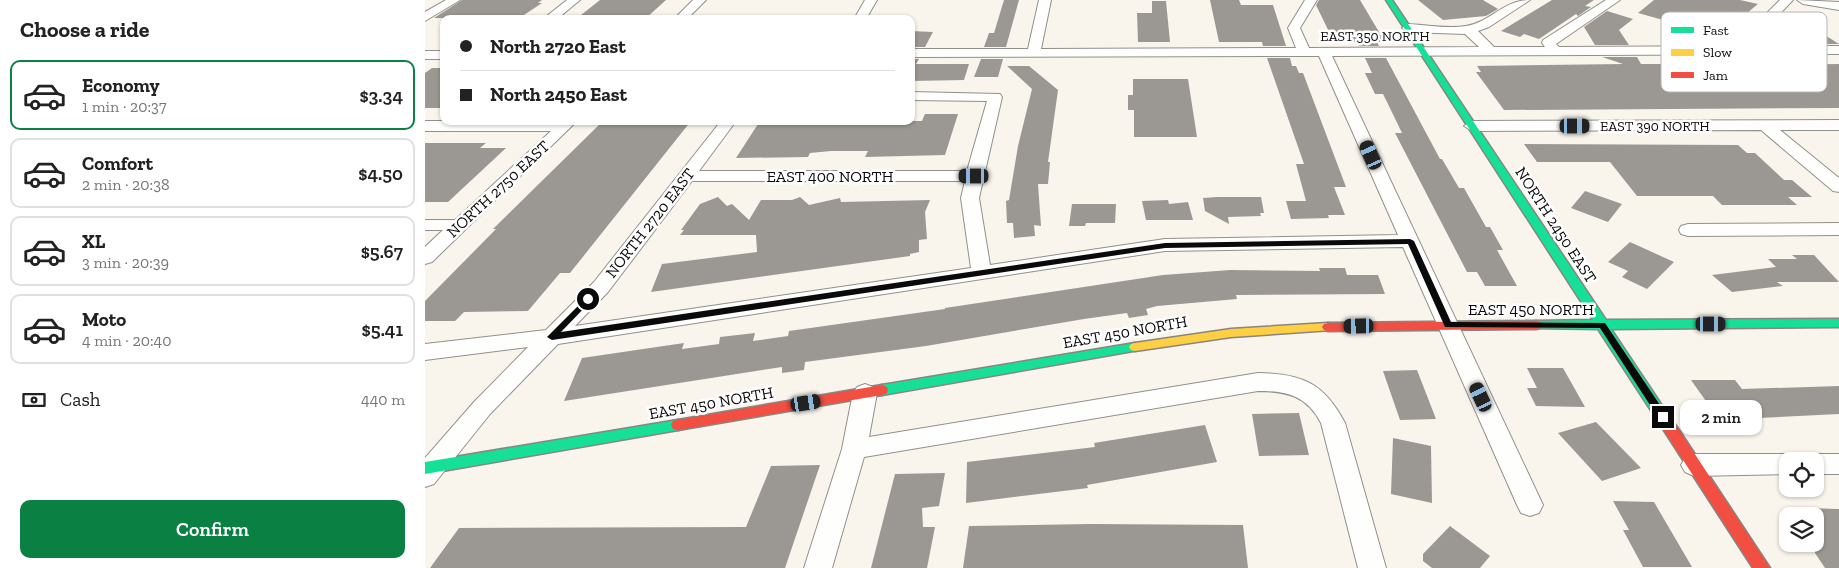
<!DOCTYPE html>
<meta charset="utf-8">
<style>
:root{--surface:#fff;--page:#f2f2f2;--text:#222;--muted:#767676;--line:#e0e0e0;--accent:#0b8043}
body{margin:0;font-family:"Zilla Slab",serif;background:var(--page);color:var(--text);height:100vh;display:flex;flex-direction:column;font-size:19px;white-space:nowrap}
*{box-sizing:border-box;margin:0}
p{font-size:16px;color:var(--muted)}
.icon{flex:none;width:28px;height:28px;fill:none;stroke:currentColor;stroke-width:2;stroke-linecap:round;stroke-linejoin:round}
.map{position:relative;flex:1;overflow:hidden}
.side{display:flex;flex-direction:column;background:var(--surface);width:425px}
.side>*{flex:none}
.guide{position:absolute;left:15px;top:15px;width:475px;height:110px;border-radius:10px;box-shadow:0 1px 4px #0004;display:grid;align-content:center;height:110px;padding:0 20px;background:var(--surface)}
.controls{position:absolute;left:1354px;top:452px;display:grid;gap:10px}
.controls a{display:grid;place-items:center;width:45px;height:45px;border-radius:10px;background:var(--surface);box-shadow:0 1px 4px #0004;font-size:25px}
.end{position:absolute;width:22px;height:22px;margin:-11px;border:6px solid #0a0a0a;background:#fff;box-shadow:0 0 0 2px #fff}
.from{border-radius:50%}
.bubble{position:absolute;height:35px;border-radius:10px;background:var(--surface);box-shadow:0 1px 4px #0004;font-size:16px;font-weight:600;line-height:35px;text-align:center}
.car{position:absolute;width:15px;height:30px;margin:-15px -8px;border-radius:6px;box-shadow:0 0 4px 1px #0007;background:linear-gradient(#222 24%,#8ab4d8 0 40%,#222 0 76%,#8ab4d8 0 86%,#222 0)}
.guide b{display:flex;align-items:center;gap:18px;height:48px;font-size:19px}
.guide b+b{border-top:1px solid var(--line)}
.guide i{width:12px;height:12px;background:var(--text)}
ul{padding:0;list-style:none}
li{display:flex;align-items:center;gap:15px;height:70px;margin:0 10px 8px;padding:0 10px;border:2px solid var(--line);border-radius:10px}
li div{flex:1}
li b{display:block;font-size:19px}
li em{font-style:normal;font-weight:600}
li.active{border-color:var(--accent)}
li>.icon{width:45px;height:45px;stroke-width:1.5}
h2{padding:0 20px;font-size:22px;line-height:60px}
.pay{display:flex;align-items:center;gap:12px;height:55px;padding:0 20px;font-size:19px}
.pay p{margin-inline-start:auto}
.primary-button{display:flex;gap:10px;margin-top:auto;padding:10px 20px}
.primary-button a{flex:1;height:58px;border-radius:10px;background:var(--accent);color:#fff;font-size:20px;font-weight:600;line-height:58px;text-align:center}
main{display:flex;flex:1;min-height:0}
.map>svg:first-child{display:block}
.building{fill:#9b9893}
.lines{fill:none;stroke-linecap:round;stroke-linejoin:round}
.street-casing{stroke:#92908c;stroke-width:2}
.fast-casing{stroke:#888682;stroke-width:3}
.slow-casing{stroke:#888682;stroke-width:3}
.jam-casing{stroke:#888682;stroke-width:3}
.street{fill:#fefefc;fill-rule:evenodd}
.fast{fill:#16e098;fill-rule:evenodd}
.slow{fill:#ffcf43;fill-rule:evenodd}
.jam{fill:#f24e42;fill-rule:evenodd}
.route{fill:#0a0a0a}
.labels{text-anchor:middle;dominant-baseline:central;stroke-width:5;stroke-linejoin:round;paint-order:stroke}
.far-street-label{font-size:14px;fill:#0a0a0a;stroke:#fff}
.street-label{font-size:16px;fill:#0a0a0a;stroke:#fff}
.key{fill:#fff;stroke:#b6b6b6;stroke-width:1}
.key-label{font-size:14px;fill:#0a0a0a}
</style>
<main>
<section class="side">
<h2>Choose a ride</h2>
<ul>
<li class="active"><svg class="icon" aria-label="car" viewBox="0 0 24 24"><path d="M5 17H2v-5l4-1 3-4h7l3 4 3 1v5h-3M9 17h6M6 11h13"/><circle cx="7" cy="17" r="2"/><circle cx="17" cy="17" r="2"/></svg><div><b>Economy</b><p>1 min · 20:37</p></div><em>$3.34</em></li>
<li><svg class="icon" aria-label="car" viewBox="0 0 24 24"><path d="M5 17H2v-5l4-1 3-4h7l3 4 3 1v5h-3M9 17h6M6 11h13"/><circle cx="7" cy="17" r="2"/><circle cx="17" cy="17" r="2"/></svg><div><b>Comfort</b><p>2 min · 20:38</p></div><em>$4.50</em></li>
<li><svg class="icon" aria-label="car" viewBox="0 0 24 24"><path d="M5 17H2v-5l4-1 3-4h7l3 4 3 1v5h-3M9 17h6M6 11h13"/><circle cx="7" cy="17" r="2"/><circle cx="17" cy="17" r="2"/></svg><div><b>XL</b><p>3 min · 20:39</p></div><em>$5.67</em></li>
<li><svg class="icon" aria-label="car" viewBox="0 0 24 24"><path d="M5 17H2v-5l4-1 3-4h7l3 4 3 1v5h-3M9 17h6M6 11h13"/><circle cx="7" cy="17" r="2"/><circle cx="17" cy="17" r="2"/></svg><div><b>Moto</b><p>4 min · 20:40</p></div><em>$5.41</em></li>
</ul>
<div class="pay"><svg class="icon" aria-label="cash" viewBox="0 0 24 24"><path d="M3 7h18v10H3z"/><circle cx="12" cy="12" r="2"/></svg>Cash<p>440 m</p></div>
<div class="primary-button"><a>Confirm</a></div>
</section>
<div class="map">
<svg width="1414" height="568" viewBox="0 0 1414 568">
<rect width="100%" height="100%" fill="#f9f5ec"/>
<!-- building -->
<path class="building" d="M37 0H117L113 3H117L93 19 9 18Z
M175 0H241L220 19H151Z
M579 0H594L581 47H559L564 33H569Z
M785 0H814L816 5H848L861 46H838L837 42H794Z
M894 0H935L960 42H952L954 46H934L932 42H909L891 5Z
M993 0H1058L1073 9 1061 16 1018 20Z
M1127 0H1169L1160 6 1166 7 1153 16 1151 14 1114 39 1099 34 1095 37 1076 31Z
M1229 0H1315L1333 4 1322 13H1326L1295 38 1265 29 1267 28 1213 13Z
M727 1H741L745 42H713L712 13H727Z
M1182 11 1208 19 1194 30 1204 45H1170L1159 27Z
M1358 13H1365L1414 44H1384L1350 22Z
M486 31 508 32 500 47H486Z
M1177 57H1212L1216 64H1262L1259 66 1414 64V108L1079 110 1051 72H1056L1052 66 1198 64Z
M842 58H865L867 66H871L874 73H878L921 187H909L920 215H903L904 218 866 219 861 201H881L871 164H879Z
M940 58H961L1015 159H1017L1034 188H1039L1061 227H1065L1078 250H1072L1092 286H1060L1052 272H1042L970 133H977L962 102 958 94H950L940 73H947Z
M486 59H494L491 64H544L539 80 486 81Z
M556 59H578L573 77H549Z
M582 66H604L633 90 623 162H625L623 184H613L616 226 609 225 610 236 589 238 588 223H582L581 201 584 200 593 146 607 89Z
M7 68H19V108H0V73Z
M708 79H763L772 137H709V110H703V95H708Z
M500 114H533L520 155 440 157 443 151H406L385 153 383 157 311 158 335 121H497Z
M178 121H266L145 273H135L103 311 39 312 30 321H0V301L71 229H68Z
M0 143H61L55 148H81L23 202H0Z
M1099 144 1313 145 1322 153H1330L1359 180H1367L1387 197H1363L1372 205H1297L1288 196H1212L1185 162H1112Z
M1160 191 1197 204 1183 222 1146 208Z
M293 197 302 206 307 204 324 220 336 200H367L375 197 384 205 415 198 416 202 505 200 500 212 502 239 494 240V252L485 254V256L226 292 237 264 332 252 331 235H255L259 230H256L275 204Z
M792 197H836L839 213H835L836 216 803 217 804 224 780 211 778 198Z
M743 200 744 204 763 202 768 220H721L717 201Z
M647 204H691L690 223H661L660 226H644Z
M1205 242 1249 262 1222 289 1197 277 1203 271 1183 262Z
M1367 255H1389L1414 282H1352L1358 286 1307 292 1287 275 1351 267 1343 259H1372Z
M894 268H920L922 275H953L960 294 811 295 812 299 732 306 721 309 723 315 704 318 702 313 659 319 501 346 380 362 379 370 357 373V367L139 401 157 358 259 343 257 349 294 344 295 337 330 333 328 341 363 336 364 331 520 309V308L738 275 805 270 895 271Z
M1102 368H1138L1160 407 1111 406 1102 388H1112Z
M992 370 1011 419 975 420 958 371Z
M1266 380H1310L1317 389 1414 386V414L1313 419 1302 404H1283Z
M874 413 884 455 834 456 827 414Z
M1171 422 1216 468 1177 481 1133 433Z
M780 425 792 462 662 485 663 488 541 503 542 462 670 447 669 443Z
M968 438 1006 446 1007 503 966 494Z
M395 465 360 568H5L34 528 321 527 346 466Z
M520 473 514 506 497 508 498 527H510L502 568H446L470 474Z
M1188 501 1229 502 1267 567H1218L1198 530H1204Z
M1380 508 1414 509V568H1400L1390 553V516H1386Z
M666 524 818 525 823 568H538L544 526Z
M1025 526 1065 556 1055 568H1007L998 561V554Z"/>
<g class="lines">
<!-- street casing -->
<g class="street-casing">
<path id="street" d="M21 0H35L0 21V12Z
M142 0H155L132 19H118Z
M268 0H281L262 19H249Z
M440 0H452L441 19H429Z
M614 0H626L616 49 871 48 863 28 880 0H892L875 28 884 48 1054 47 1040 34 983 32 977 28 983 24C1001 25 1023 29 1041 26 1066 22 1078 0 1105 0L1064 27 1053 31 1069 47H1120L1117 43 1118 40 1181 0H1195L1131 44 1134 47 1324 46 1318 39 1319 36 1355 0H1368L1331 39 1340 46H1414V54L907 56 1118 505 1114 513 1105 516 1096 513 1092 505 978 247 740 251 133 344 65 414 9 484 0 487V458L49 402 103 347 0 360V344L121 330 169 282 296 121H311L274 171H542L562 101 486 100V92L575 94 577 97 554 198 565 265 740 239 973 235 894 56 486 57V49H603ZM267 181H540L536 198 546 268 150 326 183 292Z
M1372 0 1414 2V10L1378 4Z
M0 51H19V59H0Z
M1414 120V130H1355L1414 178V192L1408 191 1336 130 1047 131 1039 126 1047 121Z
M0 121H152L7 262 0 264V247L18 230H0V220H30L126 131H0Z
M1414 223V235L1263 236 1256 234 1254 230 1256 226 1263 224Z
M833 373C878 374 899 383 920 423L961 568H933L896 423C882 396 862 391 833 391L439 457 407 568H379L417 449 428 393 432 387 440 384 448 387 452 393 444 437Z
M1269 454H1362L1371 457 1373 461H1362V474L1269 476 1260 472 1256 465 1260 458Z
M1390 454H1414V474H1390V461H1379L1381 457Z"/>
</g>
<!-- fast casing -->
<g class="fast-casing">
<path id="fast" d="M961 0H967L1181 320 1414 319V327L1186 329 1250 425 1248 429 1243 430 1238 429 1173 329 1107 328 1105 325 1107 322 1111 321 1168 320Z
M710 343 714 344 716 347 714 350 457 395 452 393 451 390 452 387 457 385Z
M253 420 258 421 260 425 258 429 253 430 0 474V462Z"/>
</g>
<!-- slow casing -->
<g class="slow-casing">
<path id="slow" d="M903 323 907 324 909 327 907 330 806 337 710 351 706 350 704 347 706 344 710 343 806 329Z"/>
</g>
<!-- jam casing -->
<g class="jam-casing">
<path id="jam" d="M1111 321 1115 322 1117 325 1115 328 1111 329 903 331 899 330 897 327 899 324 903 323Z
M457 385 462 387 463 390 462 393 457 395 253 430 248 429 246 425 248 421 253 420Z
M1243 420 1248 421 1345 568H1328L1238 429 1236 425 1238 421Z"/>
</g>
<!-- street -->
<use href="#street" class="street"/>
<!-- fast -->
<use href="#fast" class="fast"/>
<!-- slow -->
<use href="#slow" class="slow"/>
<!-- jam -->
<use href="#jam" class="jam"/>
</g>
<!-- route -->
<path class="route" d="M985 239 989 241 1026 322 1180 323 1241 414V419H1234L1175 328 1020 327 983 244 740 248 127 340 122 337 163 296 168 299 166 301 136 332 740 243Z"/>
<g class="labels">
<!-- far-street labels -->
<g class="far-street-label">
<text x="950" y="36">EAST 350 NORTH</text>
<text x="1230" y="126">EAST 390 NORTH</text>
</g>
<!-- street labels -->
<g class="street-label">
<text x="405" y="176">EAST 400 NORTH</text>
<text transform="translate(73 189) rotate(-43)">NORTH 2750 EAST</text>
<text transform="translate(225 223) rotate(-52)">NORTH 2720 EAST</text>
<text transform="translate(1131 225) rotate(57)">NORTH 2450 EAST</text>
<text x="1106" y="309">EAST 450 NORTH</text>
<text transform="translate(700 332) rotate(-10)">EAST 450 NORTH</text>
<text transform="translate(286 403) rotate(-10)">EAST 450 NORTH</text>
</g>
</g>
<!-- legend -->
<rect x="1236" y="12" width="166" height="80" rx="8" class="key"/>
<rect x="1246" y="27" width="23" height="6" fill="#16e098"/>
<rect x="1246" y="49" width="23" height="7" fill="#ffcf43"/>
<rect x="1246" y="72" width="23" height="6" fill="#f24e42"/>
<g class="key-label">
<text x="1278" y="35">Fast</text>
<text x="1278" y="57">Slow</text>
<text x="1278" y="80">Jam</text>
</g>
</svg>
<div class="controls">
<a><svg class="icon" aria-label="locate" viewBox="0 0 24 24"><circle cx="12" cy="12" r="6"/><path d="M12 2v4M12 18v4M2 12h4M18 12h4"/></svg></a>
<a><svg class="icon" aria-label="layers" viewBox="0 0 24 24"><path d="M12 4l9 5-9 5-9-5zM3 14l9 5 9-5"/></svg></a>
</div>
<i class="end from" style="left:163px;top:299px"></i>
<i class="end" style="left:1238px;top:417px"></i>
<div class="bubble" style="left:1255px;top:400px;width:82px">2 min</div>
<i class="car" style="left:1150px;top:126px;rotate:90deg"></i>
<i class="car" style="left:946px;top:155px;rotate:336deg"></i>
<i class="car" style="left:549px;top:176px;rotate:270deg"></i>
<i class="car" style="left:1286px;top:324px;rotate:90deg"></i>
<i class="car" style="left:934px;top:326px;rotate:269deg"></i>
<i class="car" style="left:1056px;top:397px;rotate:335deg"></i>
<i class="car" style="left:381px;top:403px;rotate:81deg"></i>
<div class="guide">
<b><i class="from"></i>North 2720 East</b>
<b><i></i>North 2450 East</b>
</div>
</div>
</main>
